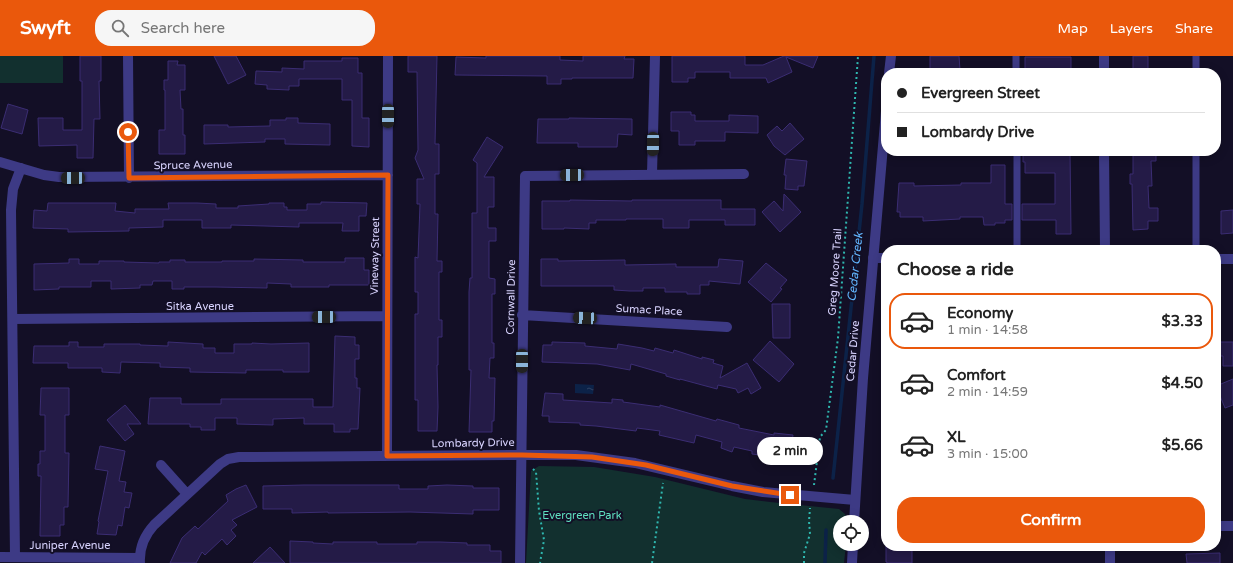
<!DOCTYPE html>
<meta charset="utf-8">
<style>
:root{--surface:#fff;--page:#f6f6f6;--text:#222;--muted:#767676;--line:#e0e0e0;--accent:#ea580c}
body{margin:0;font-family:"Varela Round",sans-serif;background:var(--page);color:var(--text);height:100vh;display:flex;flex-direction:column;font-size:15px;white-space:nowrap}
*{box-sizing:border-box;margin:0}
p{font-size:13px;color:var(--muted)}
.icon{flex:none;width:22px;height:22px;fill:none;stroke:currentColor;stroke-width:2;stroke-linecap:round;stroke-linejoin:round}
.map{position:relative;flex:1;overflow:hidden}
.details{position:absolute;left:881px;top:189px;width:340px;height:306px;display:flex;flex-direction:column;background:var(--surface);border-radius:16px;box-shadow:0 2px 10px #0003}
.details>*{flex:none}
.hud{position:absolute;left:881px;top:12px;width:340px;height:88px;border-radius:16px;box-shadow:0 2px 10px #0003;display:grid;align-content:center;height:88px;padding:0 16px;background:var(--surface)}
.buttons{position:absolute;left:833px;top:459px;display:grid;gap:8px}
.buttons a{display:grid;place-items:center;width:36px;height:36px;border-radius:50%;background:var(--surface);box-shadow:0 2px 10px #0003;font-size:20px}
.end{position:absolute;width:18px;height:18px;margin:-9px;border:5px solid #ea580c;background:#fff;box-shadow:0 0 0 2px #fff}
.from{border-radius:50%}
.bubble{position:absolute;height:28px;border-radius:14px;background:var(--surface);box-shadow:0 2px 10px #0003;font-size:13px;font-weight:700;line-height:28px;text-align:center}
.car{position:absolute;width:12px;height:24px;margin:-12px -6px;border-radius:5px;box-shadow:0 0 3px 1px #0007;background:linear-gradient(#222 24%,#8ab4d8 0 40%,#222 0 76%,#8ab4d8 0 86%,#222 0)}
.hud b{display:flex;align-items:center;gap:14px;height:38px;font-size:15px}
.hud b+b{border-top:1px solid var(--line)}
.hud i{width:10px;height:10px;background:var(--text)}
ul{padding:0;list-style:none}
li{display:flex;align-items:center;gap:12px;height:56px;margin:0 8px 6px;padding:0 8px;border:2px solid transparent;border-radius:16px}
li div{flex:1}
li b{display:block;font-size:15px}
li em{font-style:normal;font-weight:700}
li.on{border-color:var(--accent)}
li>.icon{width:36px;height:36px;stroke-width:1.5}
h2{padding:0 16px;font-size:18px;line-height:48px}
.cta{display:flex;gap:8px;margin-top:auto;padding:8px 16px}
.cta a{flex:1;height:46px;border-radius:16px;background:var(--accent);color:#fff;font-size:16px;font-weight:700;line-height:46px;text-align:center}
header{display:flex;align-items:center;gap:24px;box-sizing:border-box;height:56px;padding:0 20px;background:var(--accent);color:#fff}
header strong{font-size:19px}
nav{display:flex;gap:22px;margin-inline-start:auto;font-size:14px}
.search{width:280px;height:36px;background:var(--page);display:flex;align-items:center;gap:10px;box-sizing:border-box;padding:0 14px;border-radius:16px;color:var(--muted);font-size:15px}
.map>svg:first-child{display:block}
.green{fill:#12302f}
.water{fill:url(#water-ripples)}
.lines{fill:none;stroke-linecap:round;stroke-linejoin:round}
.stream{stroke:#0c2248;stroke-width:3.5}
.building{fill:#241b47;stroke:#3b2d73}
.path{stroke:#2fb8b0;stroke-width:2;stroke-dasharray:2 3;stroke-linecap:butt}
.service{stroke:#3d3a85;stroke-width:7}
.minor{stroke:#3d3a85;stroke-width:10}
.tertiary{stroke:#3d3a85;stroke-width:10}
.route{stroke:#ea580c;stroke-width:5}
.labels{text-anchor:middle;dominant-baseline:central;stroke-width:4;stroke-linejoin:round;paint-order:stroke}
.street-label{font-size:11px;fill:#d9d4ff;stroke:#130f26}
.park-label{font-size:11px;fill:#5fe0c0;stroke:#130f26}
.water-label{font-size:12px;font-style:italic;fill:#62b6ff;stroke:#130f26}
</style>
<header>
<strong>Swyft</strong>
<div class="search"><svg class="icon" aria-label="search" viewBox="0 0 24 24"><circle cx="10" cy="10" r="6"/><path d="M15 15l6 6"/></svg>Search here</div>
<nav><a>Map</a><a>Layers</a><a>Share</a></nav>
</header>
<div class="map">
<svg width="1233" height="507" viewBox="0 0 1233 507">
<defs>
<pattern id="water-ripples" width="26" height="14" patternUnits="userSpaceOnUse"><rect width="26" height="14" fill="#0c2248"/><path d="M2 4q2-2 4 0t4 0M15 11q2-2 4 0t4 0" fill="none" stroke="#2f4163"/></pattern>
</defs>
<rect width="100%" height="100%" fill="#130f26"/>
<!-- green -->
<path class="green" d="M0 0H63V27H0Z
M539 410 594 411 655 421 745 443 770 446 839 453 845 458 847 465 840 466V488H846L844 507H526L531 415Z"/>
<!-- water -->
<path class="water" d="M575 328 594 329 593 338 575 337Z"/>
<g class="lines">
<!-- stream -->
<path class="stream" d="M833 422 862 148 874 0
M825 507 826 474"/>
</g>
<!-- building -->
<path class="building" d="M80 0H101V25H99L100 63H94L93 102H77V89L39 90 38 62H63V74H82V25H80Z
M214 0H236L246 19 228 28Z
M408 0H437L435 88H439V118H435V158H438L437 205H442V216H439V264H442V281H438V309H437L438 351 437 375H418V344H415V258H418V236H415V201L418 202 420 148H417V123H424L415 102 418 94 417 16H408Z
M486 0H560V4L583 5V0H625L624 3H634L633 22H572V23H561V28H547V20L455 19 456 1 486 2Z
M672 0H745V9H763L784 0H818L813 12 786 1 792 16 768 27 766 22H730V16H695V22H688V26H672Z
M930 0H959L960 14H949V17H930Z
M1133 0H1148V17H1133Z
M1025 1H1071V17H1025Z
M342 2H358V17H362V62H369V91L352 90V44H342V23H299V30H289V34L267 33V29L255 28 256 15 282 16V12L304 13V5H342Z
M168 5H178L177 9H185V34H180L181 53H183V79H185V98H159V74H165V34H164V24H168Z
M8 48 28 54 22 78 1 72Z
M671 56H691V59H695V65H729V59L758 60V77L725 76V85H695V89H679V75H671Z
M286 62H298V67L330 68V89L285 88V83H265V86L204 88V69H228V71L270 70V64H286Z
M569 62 632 63V79L618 78 617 91H578V87H537L538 63H569Z
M790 67 804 83 785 99 774 90 767 79 777 70 782 75Z
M487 81 503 91 484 121H494V151H488V172H496V185H489V222L495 223V238H492V287H494V302H490L489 322H495L494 365H492V376H469L471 314H469V236L470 222H472V157H477V107L473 104Z
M1023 95H1070L1071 178H1056V164H1022V148H1055V117H1025V106H1023Z
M1133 95H1156V105H1151L1152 130H1148L1149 152H1158V165H1148V173L1133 174 1132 128H1130V118H1133Z
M786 103 807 105 804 130H798V134L785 133 786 119H784Z
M991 109H1005V148H1012V164H1005V167H995V169H984L983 161H960V163L923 165V161H900V156H897L899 127H914V130L961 129V127H991Z
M784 138 801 156 780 176 762 156 774 145 783 155Z
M570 144 632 145V144H721V153H755V169H725V164H689V172H663V163H626V164H596V167H589V173L564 172V173H542V145H570Z
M321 146 367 147 366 160H359V175H342L343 167H299V171L231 169V172H202V164H163V171L129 172V175L68 176V173L33 172 34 154 47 155 48 147H116L115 155 135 157V153H169L168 147H197L216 148V152H238V150L269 148V147H284V151H287V154H307V148H321Z
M1233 154V177L1221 178V155Z
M345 202H364V214H369V229H329V231H291V228L267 227V232L215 231H184V233H172V225H153L152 229H140V232L111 233V225H91V231H59V233L34 234V208L69 207V203H79V208H99V205H124V206L159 207V206H170V204H185V206H222V205H254V203L303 204V206H345Z
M541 203H558V205L625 204V209L676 208V211H718L719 203 743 205 740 228 709 225V229H700V238H687V236H665V232H643V235H630L614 234V230H541Z
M766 207 787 224 780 232 782 233 771 246 748 226Z
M772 248H790V282H773Z
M335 280 355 281V289H359V303H355V322H357V332H360L358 373H350V376H334V368H304V362L273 363V369L237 368V362H215V374H201V371H190V368H148L150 342H181V348H221V343H313V351H333Z
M770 285 794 308 779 326 753 304Z
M69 286H78V291H104V288H140V289L168 290V286L203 288V292H215V297H234V288H252V287L271 288 309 287V316H283V314H246V317L190 316V312L160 311V307L121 306 120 317 102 316V312H68V307H33L34 290H69Z
M552 286 585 287V290L617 293 618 288 642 292 654 295 655 292 673 297 674 294 702 303V301L714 304 713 307 723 310 720 322 747 307 761 332 751 338 748 332 738 337 736 333 718 329 717 333 680 323V324L666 320V318L631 308 630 314 597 308 542 306 543 289H552Z
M1216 286H1233V310H1223V300H1216Z
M1233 323V349L1225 352 1216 330Z
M41 332H69V359H65V397H69L68 451H64V469H60V480H40L41 420H38V408H40V395H45V359H40Z
M545 337 563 338V344L612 347V343L623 344V346L660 351V349L716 365 717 363 739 369V372L774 379V377L793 379 791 394H795L793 406 782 405V402L752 398V395L734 391 732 396 721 392 722 386 696 379 694 387 659 379 660 375 637 372 636 375 596 370 580 369V367L549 366V360H542Z
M125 349 141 368H127L134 378 125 385 107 364Z
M100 390 125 395 119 425 126 426 124 436 132 437 129 452 125 451 122 470 118 469 116 479 97 478 99 466 98 465 108 415 95 413Z
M246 429 257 451 232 464 237 469 231 474 236 480 227 489 222 483 205 499 202 496 196 507H170L182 482 195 470 198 473 228 445 226 439 236 433Z
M304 429H399V433H428V430L447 429 473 430V432H499V454H473V458L410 456 328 457V456L292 457V453H263V430Z
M290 485 313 486V487L333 488V486H377V488H417V486H440L467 487V489H490V495H501V507H290Z
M886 490H912V507H887V506H886Z
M270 491 285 507H253Z
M1220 497V507H1187L1186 498Z"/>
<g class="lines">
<!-- path -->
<path class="path" d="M533 413 536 416 539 455 544 484 540 507
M814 429 820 381 826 374 838 282 858 0
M652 507 663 427
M804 507V497L810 478 809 465 810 452"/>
<!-- service -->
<path class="service" d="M1016 0V17
M1196 17V0
M1017 95V194
M1196 194V95"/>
<!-- minor -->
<path class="minor" d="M128 0 129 122
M1104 0V17
M1104 95 1105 194
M0 106 44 119 59 121 388 119
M652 118 655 0
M873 202H886
M1216 203H1233
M522 259 727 271
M13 263 387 260
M387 400 388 0
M161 409 187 438
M1216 470H1233
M1110 490V507
M0 501 139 502
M15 501 11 154 13 133 21 112
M140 507C139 492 144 480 154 469L220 408 228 403 239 401 521 399H576L635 407 732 430 763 436 855 444
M520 507 525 120 744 118"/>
<!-- tertiary -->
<path class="tertiary" d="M889 17 891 0
M854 466 863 322 886 55
M852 507 853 488"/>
</g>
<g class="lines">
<!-- route -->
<path class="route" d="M128 76 129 122 388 119 387 400 522 399 592 401 646 409 732 430 790 439"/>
</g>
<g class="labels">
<!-- street labels -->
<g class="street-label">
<text transform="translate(193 109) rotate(-1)">Spruce Avenue</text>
<text transform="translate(375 200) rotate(-89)">Vineway Street</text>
<text transform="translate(835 216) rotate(-86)">Greg Moore Trail</text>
<text transform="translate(511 241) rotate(-89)">Cornwall Drive</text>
<text x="200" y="250">Sitka Avenue</text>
<text transform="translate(649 254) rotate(3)">Sumac Place</text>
<text transform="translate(853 295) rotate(-85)">Cedar Drive</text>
<text transform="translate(473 387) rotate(-1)">Lombardy Drive</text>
<text x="70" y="489">Juniper Avenue</text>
</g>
<!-- park labels -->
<g class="park-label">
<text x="582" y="459">Evergreen Park</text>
</g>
<!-- water labels -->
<g class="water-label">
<text transform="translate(855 211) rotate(-84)">Cedar Creek</text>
</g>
</g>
</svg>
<div class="buttons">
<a><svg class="icon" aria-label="locate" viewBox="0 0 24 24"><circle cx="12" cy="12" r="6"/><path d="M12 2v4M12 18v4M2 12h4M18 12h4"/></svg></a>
</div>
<i class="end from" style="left:128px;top:76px"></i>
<i class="end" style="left:790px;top:439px"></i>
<div class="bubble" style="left:757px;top:381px;width:66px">2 min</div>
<i class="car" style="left:388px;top:60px;rotate:180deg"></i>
<i class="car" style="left:653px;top:88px;rotate:181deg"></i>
<i class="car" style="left:572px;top:119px;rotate:269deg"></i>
<i class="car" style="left:73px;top:122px;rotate:270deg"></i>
<i class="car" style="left:324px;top:261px;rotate:270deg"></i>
<i class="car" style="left:585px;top:262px;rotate:273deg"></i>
<i class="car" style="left:522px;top:305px;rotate:180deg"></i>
<div class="hud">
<b><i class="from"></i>Evergreen Street</b>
<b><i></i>Lombardy Drive</b>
</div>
<section class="details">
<h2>Choose a ride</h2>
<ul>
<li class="on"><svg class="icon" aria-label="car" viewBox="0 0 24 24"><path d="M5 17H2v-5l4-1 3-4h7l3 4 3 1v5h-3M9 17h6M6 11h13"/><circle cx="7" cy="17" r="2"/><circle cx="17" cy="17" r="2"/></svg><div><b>Economy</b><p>1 min · 14:58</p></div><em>$3.33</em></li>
<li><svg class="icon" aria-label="car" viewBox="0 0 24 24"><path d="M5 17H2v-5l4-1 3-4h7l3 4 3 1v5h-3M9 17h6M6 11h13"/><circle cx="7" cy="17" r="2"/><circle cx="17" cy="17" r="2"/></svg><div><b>Comfort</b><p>2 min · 14:59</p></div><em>$4.50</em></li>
<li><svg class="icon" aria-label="car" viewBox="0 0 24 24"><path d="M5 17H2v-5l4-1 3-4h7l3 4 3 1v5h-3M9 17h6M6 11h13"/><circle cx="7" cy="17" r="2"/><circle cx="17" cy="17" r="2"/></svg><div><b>XL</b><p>3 min · 15:00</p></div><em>$5.66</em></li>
</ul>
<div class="cta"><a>Confirm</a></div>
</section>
</div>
